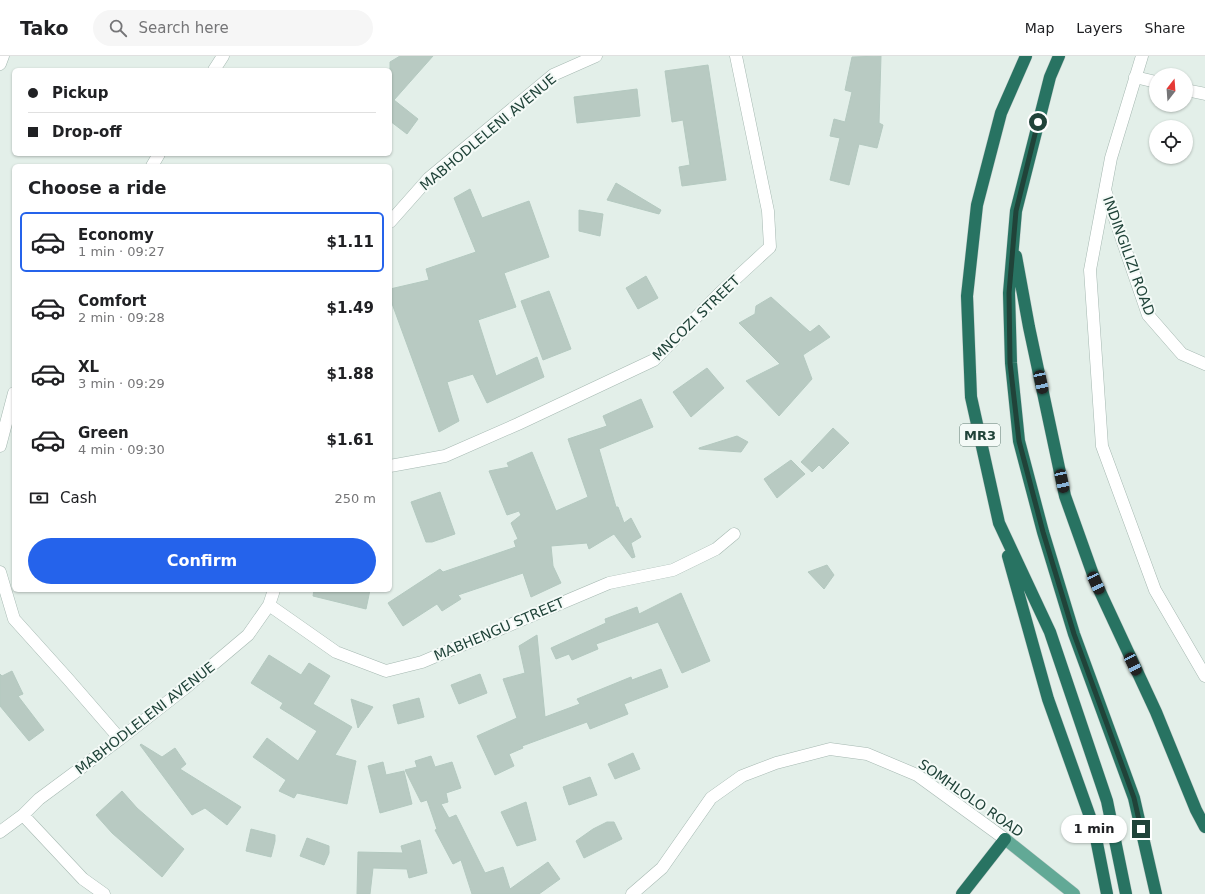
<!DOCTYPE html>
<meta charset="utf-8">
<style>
:root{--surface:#fff;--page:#f6f6f6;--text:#202124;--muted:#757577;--line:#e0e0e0;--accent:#2563eb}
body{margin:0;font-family:"DejaVu Sans",sans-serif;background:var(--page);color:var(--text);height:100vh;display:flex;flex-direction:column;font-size:15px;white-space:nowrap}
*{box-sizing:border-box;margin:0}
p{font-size:13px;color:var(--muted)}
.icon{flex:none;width:22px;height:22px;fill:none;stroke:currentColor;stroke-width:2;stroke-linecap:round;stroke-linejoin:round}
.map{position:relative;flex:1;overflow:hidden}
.drawer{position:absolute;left:12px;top:108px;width:380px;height:428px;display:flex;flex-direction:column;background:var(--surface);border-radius:6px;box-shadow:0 1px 3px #0004}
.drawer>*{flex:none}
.guide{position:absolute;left:12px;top:12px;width:380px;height:88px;border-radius:6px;box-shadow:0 1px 3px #0004;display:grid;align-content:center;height:88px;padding:0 16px;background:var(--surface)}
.needle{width:26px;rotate:17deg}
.fabs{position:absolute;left:1149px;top:12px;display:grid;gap:8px}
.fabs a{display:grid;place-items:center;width:44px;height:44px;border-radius:50%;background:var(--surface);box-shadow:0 1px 3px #0004;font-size:20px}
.end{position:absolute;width:18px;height:18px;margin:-9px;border:5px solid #204339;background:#fff;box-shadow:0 0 0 2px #fff}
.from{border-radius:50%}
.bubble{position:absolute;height:28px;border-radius:14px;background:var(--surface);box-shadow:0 1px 3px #0004;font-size:13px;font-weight:700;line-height:28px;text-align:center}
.car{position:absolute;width:12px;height:24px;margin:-12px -6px;border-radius:5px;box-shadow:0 0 3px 1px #0007;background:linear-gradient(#222 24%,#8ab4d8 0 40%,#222 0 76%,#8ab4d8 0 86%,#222 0)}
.guide b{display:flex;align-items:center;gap:14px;height:38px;font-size:15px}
.guide b+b{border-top:1px solid var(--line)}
.guide i{width:10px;height:10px;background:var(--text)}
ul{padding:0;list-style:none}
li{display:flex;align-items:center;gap:12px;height:60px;margin:0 8px 6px;padding:0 8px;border:2px solid transparent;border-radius:6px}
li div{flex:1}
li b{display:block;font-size:15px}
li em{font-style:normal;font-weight:700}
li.current{border-color:var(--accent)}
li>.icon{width:36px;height:36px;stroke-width:1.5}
h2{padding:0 16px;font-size:18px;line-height:48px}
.pay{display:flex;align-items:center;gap:10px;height:44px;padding:0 16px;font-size:15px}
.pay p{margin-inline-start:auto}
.button{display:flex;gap:8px;margin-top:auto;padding:8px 16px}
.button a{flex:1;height:46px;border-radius:24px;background:var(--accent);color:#fff;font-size:16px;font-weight:700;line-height:46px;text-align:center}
header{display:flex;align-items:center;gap:24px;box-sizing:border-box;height:56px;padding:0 20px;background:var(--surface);border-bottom:1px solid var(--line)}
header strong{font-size:19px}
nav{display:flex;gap:22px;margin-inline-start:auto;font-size:14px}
.search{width:280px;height:36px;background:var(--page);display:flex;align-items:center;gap:10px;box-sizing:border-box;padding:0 14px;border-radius:22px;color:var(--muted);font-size:15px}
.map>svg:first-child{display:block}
.building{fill:#b8cac2;stroke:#b4c9c0}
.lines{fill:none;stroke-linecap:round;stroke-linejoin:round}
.minor-casing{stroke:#a5b8b1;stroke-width:13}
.major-casing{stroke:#c1cac8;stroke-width:13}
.highway-casing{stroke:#c1cac8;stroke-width:13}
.minor{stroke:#fff;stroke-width:12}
.major{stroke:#62a996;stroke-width:12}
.highway{stroke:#287362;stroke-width:12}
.route{stroke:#204339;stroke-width:5}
.labels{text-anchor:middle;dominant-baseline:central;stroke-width:4;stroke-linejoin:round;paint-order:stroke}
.shield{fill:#f4faf7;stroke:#607a72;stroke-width:1}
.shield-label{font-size:13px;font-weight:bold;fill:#204339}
.street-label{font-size:14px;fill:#204339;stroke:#f4faf7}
</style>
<header>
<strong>Tako</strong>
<div class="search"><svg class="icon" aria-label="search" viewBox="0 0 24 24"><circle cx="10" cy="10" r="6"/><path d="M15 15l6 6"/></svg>Search here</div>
<nav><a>Map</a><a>Layers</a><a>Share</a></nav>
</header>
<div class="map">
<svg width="1205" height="838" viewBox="0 0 1205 838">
<rect width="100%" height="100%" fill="#e3efe9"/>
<!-- building -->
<path class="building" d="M400 0H433L394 44 418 63 407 78 390 65V6Z
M881 0 879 67 883 69 877 92 859 88 849 129 830 124 840 82 830 80 834 63 845 66 852 36 845 34 852 1Z
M708 9 726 124 682 130 679 111 690 109 683 64 672 66 665 15Z
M637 33 640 60 577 67 574 41Z
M616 127 661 154 659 158 607 144Z
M470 133 482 162 529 145 549 201 504 217 516 251 478 264 496 320 537 301 544 321 487 347 473 318 447 326 459 365 439 376 390 242V233L429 224 426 213 476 196 454 142Z
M579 154 603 158 600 180 579 175Z
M646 220 658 242 638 253 626 232Z
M549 235 571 293 543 304 521 245Z
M771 241 810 276 819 269 830 281 803 299 812 323 779 360 746 325 780 308 739 267 755 258 756 250Z
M707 312 724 332 691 361 673 336Z
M641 343 653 371 599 393 616 451H618L624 467 631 462 641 481 631 487 635 501 632 502 614 478 589 493 587 487 551 490 553 510 561 527 531 541 523 517 458 539 461 543 442 555 437 548 403 570 388 547 440 513 443 516 516 491 514 485 518 483 511 467 521 459 519 455 507 459 489 415 509 411 507 407 532 396 556 455 588 441 568 383 607 370 603 360Z
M833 372 849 387 823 413 819 409 812 416 801 406Z
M737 380 748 386 741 396 699 393V392Z
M791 404 805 418 777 442 764 423Z
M440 436 455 478 432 486H426L411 446Z
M827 509 834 519 824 533 808 516Z
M314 534H370L366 553 313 540Z
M681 537 710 605 682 617 658 566 596 588 598 593 572 604 569 598 556 603 551 592 606 567 605 563 637 551 639 558Z
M537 579 545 661 580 648 577 643 631 621 632 624 661 613 668 631 624 648 628 658 590 673 587 666 522 690 523 692 509 698 514 710 495 719 477 680 517 662 503 623 525 617 519 590Z
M269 599 301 619 309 607 330 620 313 648 352 671 335 699 356 705 347 748 297 737 294 742 279 735 286 724 253 701 267 682 298 705 317 675 280 652 283 647 251 627Z
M12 615 23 638 18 640 44 674 29 685 0 650V618L2 620Z
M480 618 487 637 459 648 451 629Z
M419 642 424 661 398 668 393 649Z
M351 643 373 651 358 672Z
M141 688 162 701 175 692 186 708 180 713 241 751 227 769 205 752 192 759 140 689Z
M633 697 640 713 615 723 608 708Z
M431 700 435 711 452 706 461 732 446 737 448 746 441 748 449 762 456 759 485 817 503 811 510 833 548 806 560 823 539 838H472L461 804 453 808 435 774 437 773 427 744 421 746 405 714 417 711 415 705Z
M383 706 386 719 404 715 412 748 380 757 368 710Z
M590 721 597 739 569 749 563 731Z
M122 735 137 752 184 793 162 821 112 777 96 759Z
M526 746 536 784 517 790 501 756Z
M607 766H614L622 783 584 802 576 785 593 773Z
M251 773 275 779V785L271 801 246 795Z
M307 782 329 790V797L324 809 300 800Z
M420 784 427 817 409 822 407 813 373 812 370 838H357L358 796 403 797 401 790Z"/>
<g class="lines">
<!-- minor casing -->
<g class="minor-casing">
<path id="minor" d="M1142 0 1111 102 1105 134 1148 259 1182 298 1205 308
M0 8 3 0
M214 14 223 0
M1135 21 1156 26
M1186 34 1205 38
M152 110 159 98
M1105 134 1090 214 1102 390 1155 534 1205 620
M390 166 429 122 553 19 596 0
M0 390 14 337
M390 410 445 400 518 368 654 304 720 237 770 191 768 155 736 0
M0 516 14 563 68 623 120 683
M269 549 336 596 386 615 422 606 609 527 673 514 716 493 734 478
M23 759 83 823 104 838
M0 776 23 759 39 743 120 683 184 633 248 579 269 549 274 534
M632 838 662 812 711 742 742 720 776 707 830 693 867 698 917 719 1005 783"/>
</g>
<!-- major casing -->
<g class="major-casing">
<path id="major" d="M1005 783 1074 838"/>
</g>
<!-- highway casing -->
<g class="highway-casing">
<path id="highway" d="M1026 0 1001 57 977 149 967 240 971 341 999 467 1050 576 1107 745 1126 838
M1059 0 1050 21 1016 155 1009 237 1011 307 1019 385 1043 476 1074 578 1134 742 1156 838
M1016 200 1029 271 1065 440 1096 527 1156 656 1196 754 1205 771
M1008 500 1048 643 1094 772 1107 838
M962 838 1005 783"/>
</g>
<!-- minor -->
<use href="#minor" class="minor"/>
<!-- major -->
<use href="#major" class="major"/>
<!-- highway -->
<use href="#highway" class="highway"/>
</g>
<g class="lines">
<!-- route -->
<path class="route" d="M1038 66 1016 155 1009 237 1010 307 1019 385 1043 476 1074 578 1134 742 1141 773"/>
</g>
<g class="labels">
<!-- shield labels -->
<rect class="shield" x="960" y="368" width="40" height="22" rx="3"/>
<g class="shield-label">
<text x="980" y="379">MR3</text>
</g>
<!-- street labels -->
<g class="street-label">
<text transform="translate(488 76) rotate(-40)">MABHODLELENI AVENUE</text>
<text transform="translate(1129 200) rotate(70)">INDINGILIZI ROAD</text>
<text transform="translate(696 262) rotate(-44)">MNCOZI STREET</text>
<text transform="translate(499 573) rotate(-23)">MABHENGU STREET</text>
<text transform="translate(145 662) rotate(-38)">MABHODLELENI AVENUE</text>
<text transform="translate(971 742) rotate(35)">SOMHLOLO ROAD</text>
</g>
</g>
</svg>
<div class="fabs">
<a><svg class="needle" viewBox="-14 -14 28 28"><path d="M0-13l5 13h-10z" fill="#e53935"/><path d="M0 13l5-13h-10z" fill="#757577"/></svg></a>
<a><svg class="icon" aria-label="locate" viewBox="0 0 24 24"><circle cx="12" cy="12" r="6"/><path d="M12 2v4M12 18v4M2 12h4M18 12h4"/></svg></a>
</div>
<i class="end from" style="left:1038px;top:66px"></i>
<i class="end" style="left:1141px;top:773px"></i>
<div class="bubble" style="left:1061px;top:759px;width:66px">1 min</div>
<i class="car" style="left:1041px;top:326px;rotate:168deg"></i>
<i class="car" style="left:1062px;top:425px;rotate:168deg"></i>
<i class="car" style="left:1096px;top:527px;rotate:155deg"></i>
<i class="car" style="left:1133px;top:608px;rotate:154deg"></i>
<div class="guide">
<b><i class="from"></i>Pickup</b>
<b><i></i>Drop-off</b>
</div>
<section class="drawer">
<h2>Choose a ride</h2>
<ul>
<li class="current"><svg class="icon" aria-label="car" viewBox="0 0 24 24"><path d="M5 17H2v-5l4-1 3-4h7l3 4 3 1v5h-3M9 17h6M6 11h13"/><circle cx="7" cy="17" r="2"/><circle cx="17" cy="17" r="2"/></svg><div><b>Economy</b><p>1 min · 09:27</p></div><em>$1.11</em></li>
<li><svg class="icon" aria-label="car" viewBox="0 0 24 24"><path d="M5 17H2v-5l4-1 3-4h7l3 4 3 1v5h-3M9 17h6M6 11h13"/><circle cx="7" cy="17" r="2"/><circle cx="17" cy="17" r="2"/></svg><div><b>Comfort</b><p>2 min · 09:28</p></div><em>$1.49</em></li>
<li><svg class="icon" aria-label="car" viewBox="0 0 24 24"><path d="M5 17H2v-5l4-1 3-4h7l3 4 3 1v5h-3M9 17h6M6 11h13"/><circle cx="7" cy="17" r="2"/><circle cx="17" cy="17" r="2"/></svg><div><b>XL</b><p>3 min · 09:29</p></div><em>$1.88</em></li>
<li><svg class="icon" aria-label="car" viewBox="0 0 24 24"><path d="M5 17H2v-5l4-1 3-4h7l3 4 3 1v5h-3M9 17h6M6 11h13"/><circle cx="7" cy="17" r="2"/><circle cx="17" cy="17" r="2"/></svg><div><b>Green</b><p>4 min · 09:30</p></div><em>$1.61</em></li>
</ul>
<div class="pay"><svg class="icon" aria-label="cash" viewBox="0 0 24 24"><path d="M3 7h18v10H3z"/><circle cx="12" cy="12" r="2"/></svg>Cash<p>250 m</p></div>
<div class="button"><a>Confirm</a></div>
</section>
</div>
